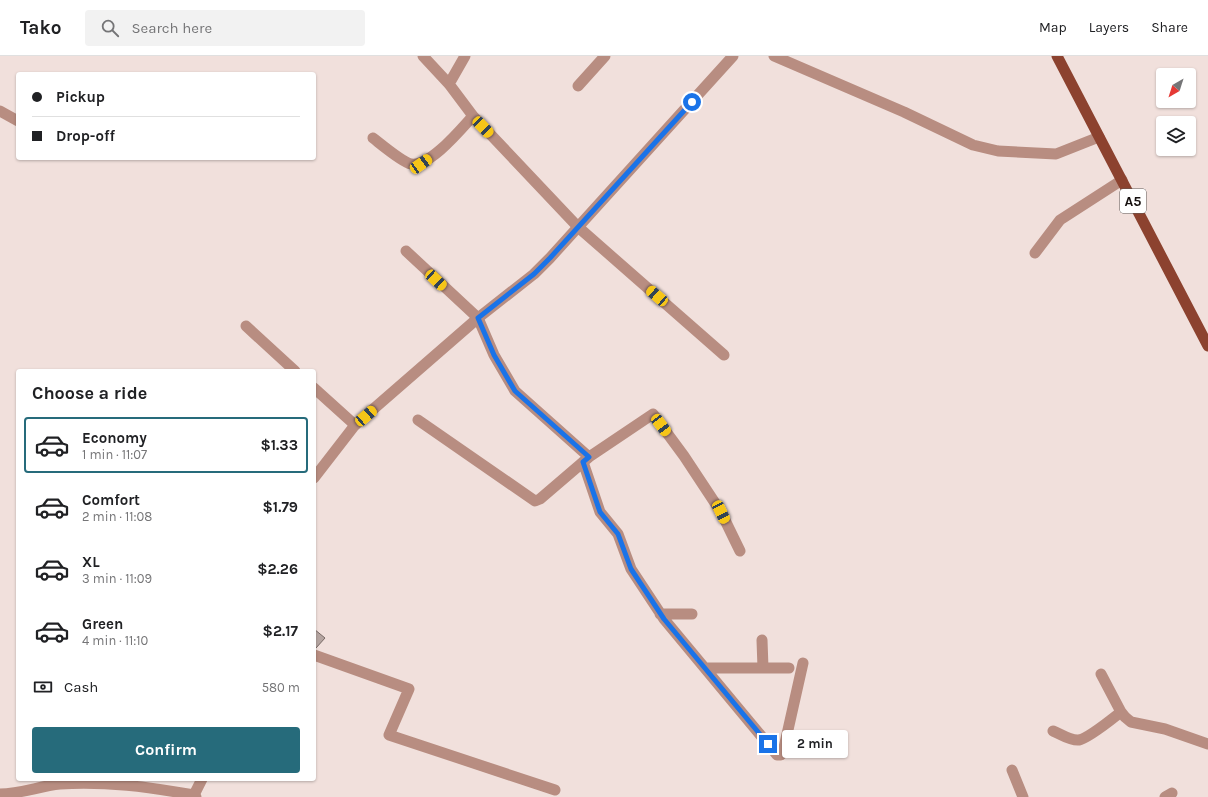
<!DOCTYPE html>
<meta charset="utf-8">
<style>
:root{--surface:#fff;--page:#f2f2f2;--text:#202124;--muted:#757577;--line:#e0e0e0;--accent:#266b7b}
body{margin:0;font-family:Karla,sans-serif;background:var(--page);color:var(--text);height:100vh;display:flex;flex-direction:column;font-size:15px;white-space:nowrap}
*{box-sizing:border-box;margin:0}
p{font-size:13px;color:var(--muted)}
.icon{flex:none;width:22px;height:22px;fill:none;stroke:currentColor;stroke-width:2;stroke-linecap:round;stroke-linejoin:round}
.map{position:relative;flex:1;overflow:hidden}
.side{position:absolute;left:16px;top:313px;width:300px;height:412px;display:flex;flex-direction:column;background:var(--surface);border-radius:4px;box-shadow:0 1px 3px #0004}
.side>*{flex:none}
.top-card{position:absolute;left:16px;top:16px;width:300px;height:88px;border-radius:4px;box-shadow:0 1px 3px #0004;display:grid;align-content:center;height:88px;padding:0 16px;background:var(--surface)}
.needle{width:26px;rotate:219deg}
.tools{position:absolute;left:1156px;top:12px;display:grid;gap:8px}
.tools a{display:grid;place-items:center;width:40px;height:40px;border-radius:4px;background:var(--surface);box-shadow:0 1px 3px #0004;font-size:20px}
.end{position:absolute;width:18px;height:18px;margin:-9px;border:5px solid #1a73e8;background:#fff;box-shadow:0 0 0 2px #fff}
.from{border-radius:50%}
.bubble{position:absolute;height:28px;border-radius:4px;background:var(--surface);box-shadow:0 1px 3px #0004;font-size:13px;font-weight:700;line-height:28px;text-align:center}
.car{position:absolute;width:12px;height:24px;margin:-12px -6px;border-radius:5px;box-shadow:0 0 3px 1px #0007;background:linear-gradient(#f5c518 24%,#345 0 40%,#f5c518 0 76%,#345 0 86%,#f5c518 0)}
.top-card b{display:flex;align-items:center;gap:14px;height:38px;font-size:15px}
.top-card b+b{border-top:1px solid var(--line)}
.top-card i{width:10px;height:10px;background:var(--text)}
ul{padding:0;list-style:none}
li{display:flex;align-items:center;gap:12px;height:56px;margin:0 8px 6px;padding:0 8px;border:2px solid transparent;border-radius:4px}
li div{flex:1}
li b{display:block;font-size:15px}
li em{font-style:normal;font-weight:700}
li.on{border-color:var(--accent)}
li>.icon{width:36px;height:36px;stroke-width:1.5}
h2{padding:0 16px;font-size:18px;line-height:48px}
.pay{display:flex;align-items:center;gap:10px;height:44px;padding:0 16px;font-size:15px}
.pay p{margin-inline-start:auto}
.primary-button{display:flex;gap:8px;margin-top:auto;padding:8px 16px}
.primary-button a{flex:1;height:46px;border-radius:4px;background:var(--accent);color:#fff;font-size:16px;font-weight:700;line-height:46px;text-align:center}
header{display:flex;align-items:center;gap:24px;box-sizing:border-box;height:56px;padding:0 20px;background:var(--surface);border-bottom:1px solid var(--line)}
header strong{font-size:19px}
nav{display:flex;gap:22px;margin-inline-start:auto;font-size:14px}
.search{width:280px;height:36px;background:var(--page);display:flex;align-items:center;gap:10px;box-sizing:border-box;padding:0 14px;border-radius:4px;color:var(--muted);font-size:15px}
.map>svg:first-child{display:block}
.building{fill:#b5a5a1;stroke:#786a66}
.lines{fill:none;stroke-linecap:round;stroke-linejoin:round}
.minor{stroke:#b88d81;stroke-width:11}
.tertiary{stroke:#b88d81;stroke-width:11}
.primary{stroke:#8c422f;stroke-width:11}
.route{stroke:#1a73e8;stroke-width:5}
.labels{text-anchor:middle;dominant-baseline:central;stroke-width:3;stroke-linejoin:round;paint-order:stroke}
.shield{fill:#fff;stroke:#5c5857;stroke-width:1}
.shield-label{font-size:14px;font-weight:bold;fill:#16100f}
</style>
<header>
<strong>Tako</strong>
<div class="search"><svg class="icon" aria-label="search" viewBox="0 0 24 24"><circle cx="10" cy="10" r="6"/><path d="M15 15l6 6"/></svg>Search here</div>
<nav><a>Map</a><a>Layers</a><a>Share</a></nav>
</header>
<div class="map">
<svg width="1208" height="741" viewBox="0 0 1208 741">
<rect width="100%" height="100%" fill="#f1e0dc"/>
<!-- building -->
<path class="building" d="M314 573 325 582 316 592H314Z"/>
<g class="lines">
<!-- minor -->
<path class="minor" d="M423 0 449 28 473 60 578 171 724 299
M774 0 904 56 973 89 998 95 1056 98 1099 81
M449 28 465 0
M578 30 605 0
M0 55 18 65
M373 82C382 89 402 106 411 108 430 111 461 73 473 60
M406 195 478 262 494 299 515 335 589 401
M1035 197 1060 164 1122 124
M246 270 295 315
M314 332 355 369
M418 364 535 445 540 443 589 401 653 358 684 400 721 456 740 495
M583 406 600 456 618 478 631 513 664 563 777 699H781L783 696 803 607
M660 558H692
M762 584 763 612
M314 599 409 633 389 679 555 734
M705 612H789
M1101 618 1121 656 1125 661 1131 666 1165 673 1208 688
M1053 675C1061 678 1070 685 1079 684 1089 682 1112 663 1121 656
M1012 714 1023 741
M1165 741 1172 737"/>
<!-- tertiary -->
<path class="tertiary" d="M314 422 355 369 478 262 534 218 550 202 733 0
M0 738C20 738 40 730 60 728 105 725 149 731 194 739L196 741
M194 739 202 723"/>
<!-- primary -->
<path class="primary" d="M1057 0 1208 290"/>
</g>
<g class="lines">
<!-- route -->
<path class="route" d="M692 46 550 202 534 218 478 262 494 299 515 335 589 401 583 406 600 456 618 478 631 513 664 563 768 688"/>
</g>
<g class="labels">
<!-- shield labels -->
<rect class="shield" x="1120" y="133" width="26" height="24" rx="3"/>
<g class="shield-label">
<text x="1133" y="145">A5</text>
</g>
</g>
</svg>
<div class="tools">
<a><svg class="needle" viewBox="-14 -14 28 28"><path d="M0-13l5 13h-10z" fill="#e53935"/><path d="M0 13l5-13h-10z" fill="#757577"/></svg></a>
<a><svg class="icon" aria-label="layers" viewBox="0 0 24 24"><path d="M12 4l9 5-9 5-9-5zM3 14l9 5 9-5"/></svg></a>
</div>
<i class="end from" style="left:692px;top:46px"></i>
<i class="end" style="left:768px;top:688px"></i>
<div class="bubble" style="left:782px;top:674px;width:66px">2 min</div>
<i class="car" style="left:483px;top:71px;rotate:136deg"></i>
<i class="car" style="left:421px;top:108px;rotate:55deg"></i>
<i class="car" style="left:436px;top:224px;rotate:133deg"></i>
<i class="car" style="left:657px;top:240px;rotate:311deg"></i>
<i class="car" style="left:366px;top:360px;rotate:49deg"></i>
<i class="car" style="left:661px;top:369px;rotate:143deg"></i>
<i class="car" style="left:721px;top:456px;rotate:154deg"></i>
<div class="top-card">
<b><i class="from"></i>Pickup</b>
<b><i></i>Drop-off</b>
</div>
<section class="side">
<h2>Choose a ride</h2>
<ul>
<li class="on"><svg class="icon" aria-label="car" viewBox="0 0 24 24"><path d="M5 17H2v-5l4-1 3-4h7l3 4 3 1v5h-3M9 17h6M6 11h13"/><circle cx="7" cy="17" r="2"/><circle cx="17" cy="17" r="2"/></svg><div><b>Economy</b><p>1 min · 11:07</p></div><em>$1.33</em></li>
<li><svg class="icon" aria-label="car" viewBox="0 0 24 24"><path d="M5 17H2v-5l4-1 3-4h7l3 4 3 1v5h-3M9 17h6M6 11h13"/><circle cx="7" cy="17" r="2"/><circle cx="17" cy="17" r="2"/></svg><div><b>Comfort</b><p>2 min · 11:08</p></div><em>$1.79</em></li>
<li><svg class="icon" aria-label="car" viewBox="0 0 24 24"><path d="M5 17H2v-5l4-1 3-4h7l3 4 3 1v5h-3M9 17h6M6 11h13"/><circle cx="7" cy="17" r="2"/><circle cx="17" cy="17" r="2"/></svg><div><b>XL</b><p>3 min · 11:09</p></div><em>$2.26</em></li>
<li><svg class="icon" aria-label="car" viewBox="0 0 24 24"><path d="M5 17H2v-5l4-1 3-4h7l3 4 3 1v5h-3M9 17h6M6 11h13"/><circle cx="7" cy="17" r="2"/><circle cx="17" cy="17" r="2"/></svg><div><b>Green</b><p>4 min · 11:10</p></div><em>$2.17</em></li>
</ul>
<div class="pay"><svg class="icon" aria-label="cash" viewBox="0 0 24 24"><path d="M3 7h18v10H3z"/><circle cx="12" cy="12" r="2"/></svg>Cash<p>580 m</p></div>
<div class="primary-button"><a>Confirm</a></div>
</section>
</div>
